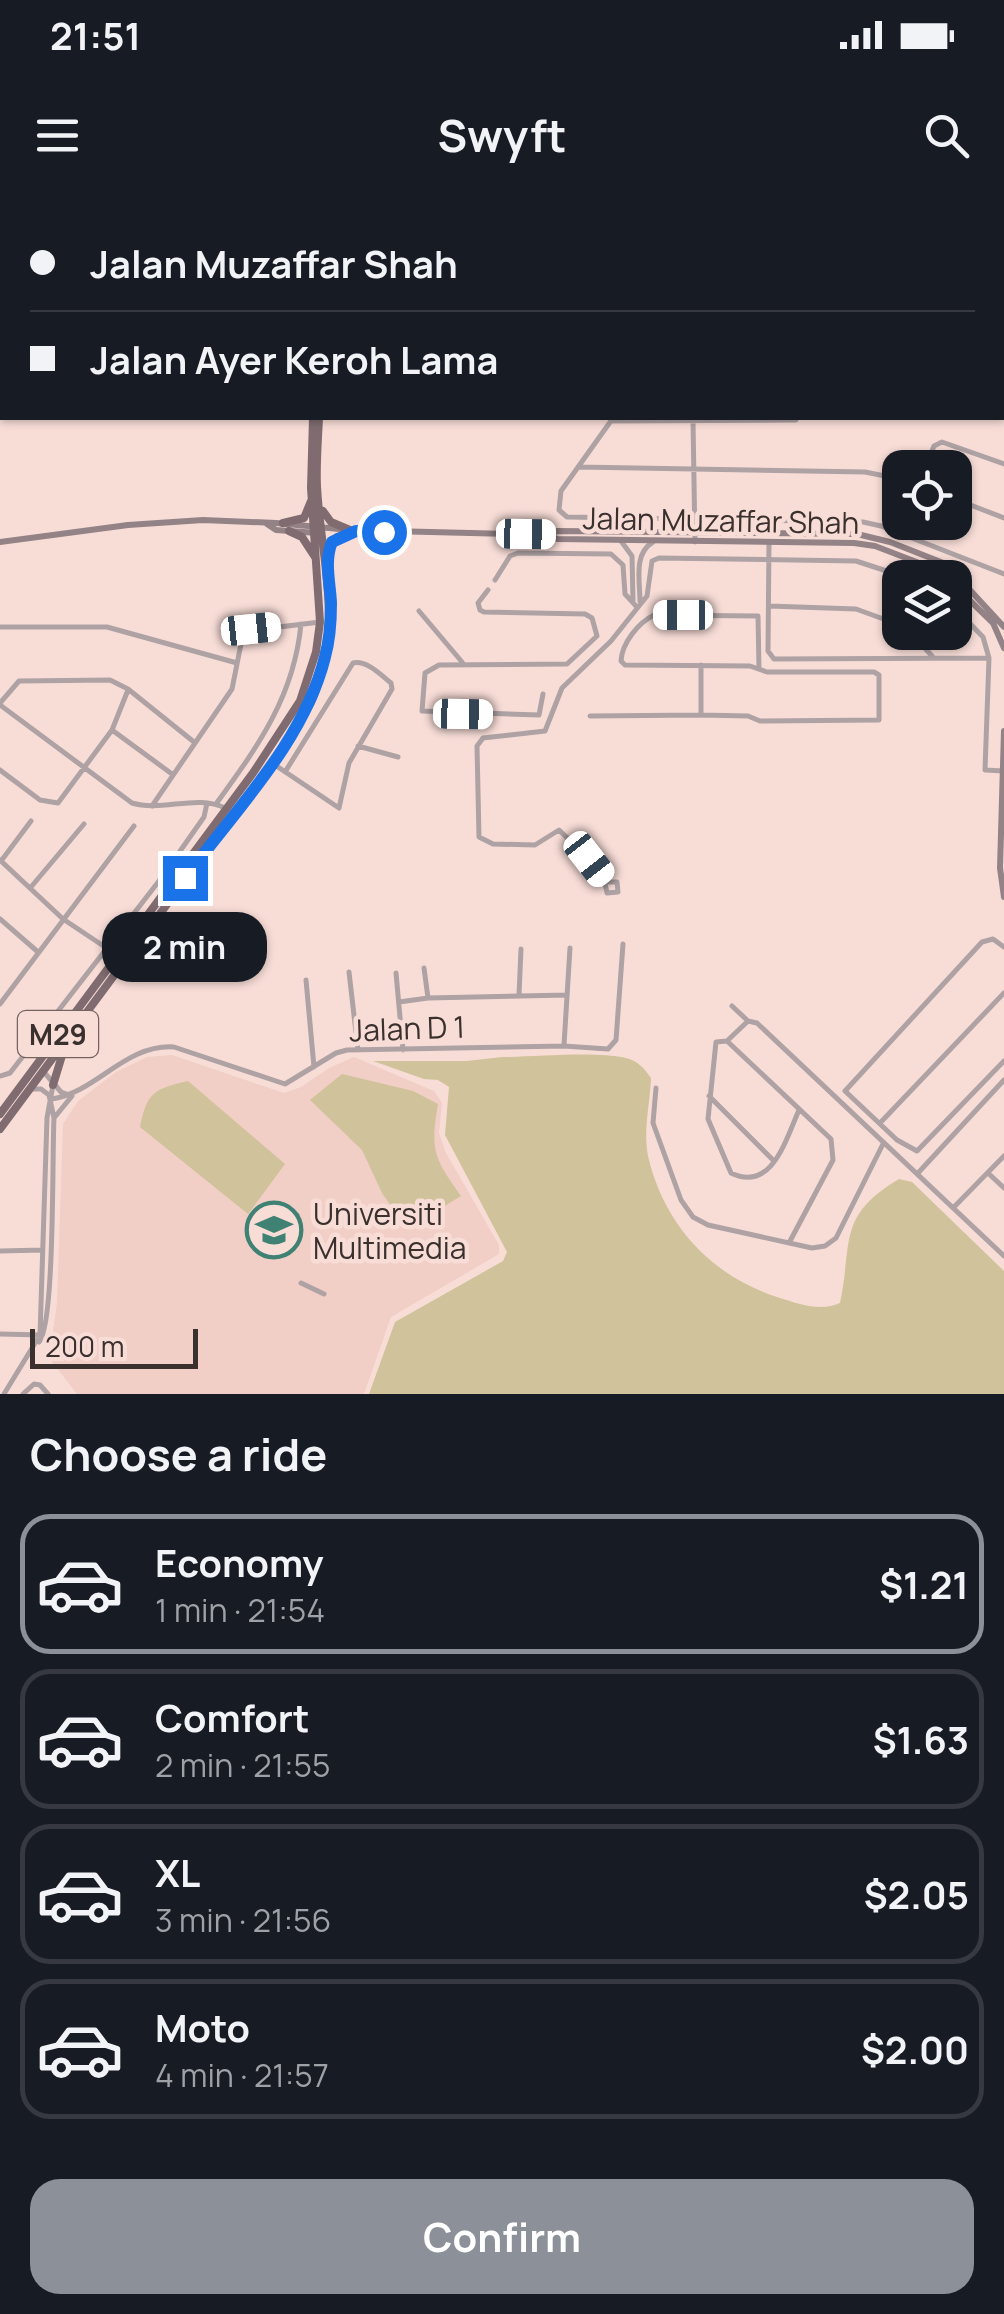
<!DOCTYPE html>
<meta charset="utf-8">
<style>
:root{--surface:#171b24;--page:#242831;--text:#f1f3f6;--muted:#9ea1a6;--line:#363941;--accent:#8c9099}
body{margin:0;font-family:Manrope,sans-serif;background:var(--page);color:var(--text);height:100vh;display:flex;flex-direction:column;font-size:38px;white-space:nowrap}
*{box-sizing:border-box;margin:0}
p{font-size:32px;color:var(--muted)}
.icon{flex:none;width:55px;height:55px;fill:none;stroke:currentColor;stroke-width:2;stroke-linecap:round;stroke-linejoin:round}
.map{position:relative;height:1194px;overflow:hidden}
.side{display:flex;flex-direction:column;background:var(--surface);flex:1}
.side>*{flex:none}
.hud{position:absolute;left:0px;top:0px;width:1005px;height:220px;box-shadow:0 2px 8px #0004;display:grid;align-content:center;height:220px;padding:0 30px;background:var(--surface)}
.fabs{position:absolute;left:882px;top:250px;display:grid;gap:20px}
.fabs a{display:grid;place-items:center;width:90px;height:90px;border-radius:20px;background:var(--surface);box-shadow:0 2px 8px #0004;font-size:50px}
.scale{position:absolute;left:30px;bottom:25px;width:168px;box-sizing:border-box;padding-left:10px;border:5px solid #3a302e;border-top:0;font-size:28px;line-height:35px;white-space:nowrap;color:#3a302e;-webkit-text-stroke:8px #f8ddd7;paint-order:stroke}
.end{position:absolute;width:45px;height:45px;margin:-22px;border:12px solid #1a73e8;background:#fff;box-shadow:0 0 0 5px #fff}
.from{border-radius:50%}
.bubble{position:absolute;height:70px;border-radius:30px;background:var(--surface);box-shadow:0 2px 8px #0004;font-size:32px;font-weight:700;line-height:70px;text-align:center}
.car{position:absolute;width:30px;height:60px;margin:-30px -15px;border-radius:12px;box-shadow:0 0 8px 2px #0007;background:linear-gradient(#fff 24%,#345 0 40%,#fff 0 76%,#345 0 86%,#fff 0)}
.hud b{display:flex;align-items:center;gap:35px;height:95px;font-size:38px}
.hud b+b{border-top:2px solid var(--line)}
.hud i{width:25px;height:25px;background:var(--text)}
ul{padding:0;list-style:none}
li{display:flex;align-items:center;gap:30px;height:140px;margin:0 20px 15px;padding:0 10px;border:5px solid var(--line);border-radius:30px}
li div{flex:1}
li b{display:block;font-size:38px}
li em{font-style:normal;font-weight:700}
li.active{border-color:var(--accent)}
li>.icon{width:90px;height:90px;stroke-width:1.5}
h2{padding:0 30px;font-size:45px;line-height:120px}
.action{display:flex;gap:20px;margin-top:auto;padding:20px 30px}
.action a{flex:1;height:115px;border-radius:30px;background:var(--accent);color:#fff;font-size:40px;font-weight:700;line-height:115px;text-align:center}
.status{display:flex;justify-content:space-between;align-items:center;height:70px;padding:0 50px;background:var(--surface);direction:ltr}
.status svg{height:28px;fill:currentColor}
header{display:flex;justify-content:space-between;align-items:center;height:130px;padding:0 30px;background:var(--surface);font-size:45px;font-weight:700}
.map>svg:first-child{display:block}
.built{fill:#f1cec6}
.green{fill:#d0c29a}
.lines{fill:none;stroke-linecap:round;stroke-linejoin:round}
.river{stroke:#a77f9d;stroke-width:10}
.minor{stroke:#aea2a4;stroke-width:5}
.secondary{stroke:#938286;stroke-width:6}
.primary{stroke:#806c70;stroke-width:8}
.route{stroke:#1a73e8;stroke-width:12}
.labels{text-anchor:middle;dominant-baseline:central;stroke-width:9;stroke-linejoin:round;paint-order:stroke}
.shield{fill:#f8ddd7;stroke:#736461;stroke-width:2.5}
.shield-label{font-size:28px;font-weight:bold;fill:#3a302e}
.street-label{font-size:30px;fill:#3a302e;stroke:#f8ddd7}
.poi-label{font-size:30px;fill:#3a302e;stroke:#f8ddd7;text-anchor:start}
</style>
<div class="status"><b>21:51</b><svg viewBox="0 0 49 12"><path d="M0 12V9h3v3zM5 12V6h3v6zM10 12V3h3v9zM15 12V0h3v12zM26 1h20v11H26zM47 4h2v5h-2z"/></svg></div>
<header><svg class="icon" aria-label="menu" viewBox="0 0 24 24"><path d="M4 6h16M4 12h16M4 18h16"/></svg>Swyft<svg class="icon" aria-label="search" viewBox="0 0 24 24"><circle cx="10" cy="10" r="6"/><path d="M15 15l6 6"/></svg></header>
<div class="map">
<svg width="1004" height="1194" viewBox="0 0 1004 1194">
<rect width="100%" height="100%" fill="#f8ddd7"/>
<!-- built -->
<path class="built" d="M172 855 284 893 301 887 329 868 354 857 434 891 442 903 439 933 446 953 499 1045V1054L391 1117 364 1194H77L49 1158 57 1103 63 924 78 901 116 872 147 857Z"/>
<!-- green -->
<path class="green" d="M502 857C538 857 593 851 626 858 638 861 644 868 651 878 650 904 643 930 648 956 664 1025 712 1077 780 1098 799 1104 821 1112 840 1103 853 1041 837 1016 899 979L912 982 1004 1071V1194H369L395 1122 503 1061 507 1052 445 935 449 887 438 880 424 879 373 861H467Z
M342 874 413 891 438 904C430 951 434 958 461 996L407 1029 382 993 362 950 310 900Z
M188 881 285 964 248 1014 140 927C147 892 154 889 188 881Z"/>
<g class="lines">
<!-- river -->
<path class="river" d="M74 2 75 0
M0 116 2 113"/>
<!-- minor -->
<path class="minor" d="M241 0 242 2
M967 0V2
M139 2 141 0
M300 2V0
M828 2V0
M878 2V0
M923 2V0
M1002 61H1004
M1002 105H1004
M0 189 2 186
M1002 198H1004
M1002 215H1004
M613 218 561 291 559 310 567 317 863 322 881 326 1004 374
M693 220 695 342
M611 221 796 220
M578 267 865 272 900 279
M925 268 934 246 942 242 1004 264
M955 299 1004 318
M621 341 632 356 633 401
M769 343 768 451 774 459 989 458
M495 380 510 356 518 353 611 354 623 365 625 394 636 406
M488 390 478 403 480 410 484 412 585 414 592 418 597 436 567 464 439 465 425 473 422 511 539 515 543 494
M640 401C640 381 633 354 653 342
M769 406 856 409 900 425
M955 408 983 437 989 458 985 570 1004 571
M419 411 462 462
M0 427H107L237 463
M910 432 932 456
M0 503 19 481 110 480 128 489 194 542
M0 505 132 603C162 612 197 594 225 608
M701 515 748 516 760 521 879 520V475L874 472H767L750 466 625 465 621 461C622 443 638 423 654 415L758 416 759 469
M590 516 701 515V465
M112 530 172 574
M358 546 398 557
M272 563 339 608
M0 570 40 600 58 603 112 530 128 490
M285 572 353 463C367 460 381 475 391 483L392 489 349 563 339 608
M216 604C258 546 294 497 301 424
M152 606 232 489 242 439 247 431 320 422
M0 660 63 719 117 755
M1 661 31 621
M607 682H617L618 692 607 693C604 668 578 649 559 630L535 645 493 644 479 637 477 546 483 538 545 531 562 488 611 441 647 396 652 361 659 358 856 361 908 378
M31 687 84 624
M0 719 38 752
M1004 747 993 739 982 742 845 891 897 940 917 951 1004 861
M424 768 428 798
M349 772 358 850
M396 773 403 850
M306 780 314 867
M519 795 521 749
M399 802 428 798 567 795
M0 804 134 626
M732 806 748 821 757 823 1004 1056
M727 841 748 821
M564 845 570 748
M43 871 61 892 72 896 54 918
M0 876 10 873 159 681 204 617 207 603
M656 888 653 923 681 1000 693 1017 708 1025 812 1048 825 1046 836 1038 883 944
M31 889H41L49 895 54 918C52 954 55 1125 39 1142
M709 896 774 961
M52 899C97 892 125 844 174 847L285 884 336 853 347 850 564 846 608 849 616 840 623 744
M880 923 1004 793
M918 973 1004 880
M988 973 1004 988
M954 1007 1004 956
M271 1026 285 1034 297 1015
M789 1043 833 960 831 939 727 841 716 842 708 919 731 973C772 993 786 939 799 910
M0 1051 42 1050
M301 1083 324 1094
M0 1134 42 1135
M4 1194 40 1135 47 918 53 885
M23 1194 34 1184 40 1185 48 1194"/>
<!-- secondary -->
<path class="secondary" d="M267 324 276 330 317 333
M550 335 557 339 854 343 875 346 940 371 947 378
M0 342 128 325 203 320 276 323 350 330 548 335 557 331 857 334 890 342 946 364 1004 427
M955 386 993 423 1004 448
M1004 531 1000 668 1004 697"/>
<!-- primary -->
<path class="primary" d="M313 0V2
M318 0V2
M323 311 331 322 350 330
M283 323 304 318 311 301
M289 331 302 337 315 357
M329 350 337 337 356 331
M53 885 64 849
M0 914 253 573 300 501 316 452 320 422 311 288 313 218
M0 929 272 563C286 542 303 521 313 498 344 422 321 363 317 286 316 264 318 240 319 218"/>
</g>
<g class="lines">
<!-- route -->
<path class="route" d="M185 678C236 609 304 541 325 457 330 439 331 421 331 403 330 382 324 361 332 342L356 331 384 332"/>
</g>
<!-- icons -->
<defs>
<g id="university-ring" transform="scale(2.875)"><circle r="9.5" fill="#f8ddd7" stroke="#3f8274" stroke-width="1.5"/><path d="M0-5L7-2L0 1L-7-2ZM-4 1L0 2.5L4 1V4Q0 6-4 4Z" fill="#3f8274"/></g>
</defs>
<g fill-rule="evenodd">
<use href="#university-ring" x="274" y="1030"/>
</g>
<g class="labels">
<!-- shield labels -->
<rect class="shield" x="18" y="811" width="80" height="46" rx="8"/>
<g class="shield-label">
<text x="58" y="834">M29</text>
</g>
<!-- street labels -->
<g class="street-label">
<text transform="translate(721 320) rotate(1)">Jalan Muzaffar Shah</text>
<text transform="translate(407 828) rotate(-2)">Jalan D 1</text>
</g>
<!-- poi labels -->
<g class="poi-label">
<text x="313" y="1013">Universiti<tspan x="313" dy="34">Multimedia</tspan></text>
</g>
</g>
</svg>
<div class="fabs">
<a><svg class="icon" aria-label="locate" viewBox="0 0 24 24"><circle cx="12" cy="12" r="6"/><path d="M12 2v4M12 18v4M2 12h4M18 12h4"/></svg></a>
<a><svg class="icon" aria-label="layers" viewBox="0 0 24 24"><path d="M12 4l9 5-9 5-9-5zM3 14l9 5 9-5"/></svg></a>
</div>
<div class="scale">200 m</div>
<i class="end from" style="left:384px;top:332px"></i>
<i class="end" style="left:185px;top:678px"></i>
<div class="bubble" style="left:102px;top:712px;width:165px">2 min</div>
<i class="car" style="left:526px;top:334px;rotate:91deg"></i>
<i class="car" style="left:683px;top:415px;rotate:270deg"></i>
<i class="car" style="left:251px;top:429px;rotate:84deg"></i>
<i class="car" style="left:463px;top:514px;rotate:91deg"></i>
<i class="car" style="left:589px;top:659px;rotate:142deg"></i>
<div class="hud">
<b><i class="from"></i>Jalan Muzaffar Shah</b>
<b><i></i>Jalan Ayer Keroh Lama</b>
</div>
</div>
<section class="side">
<h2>Choose a ride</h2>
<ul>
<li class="active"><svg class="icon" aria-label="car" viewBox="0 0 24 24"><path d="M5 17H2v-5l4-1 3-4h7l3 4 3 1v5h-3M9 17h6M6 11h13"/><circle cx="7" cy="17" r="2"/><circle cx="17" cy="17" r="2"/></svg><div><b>Economy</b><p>1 min · 21:54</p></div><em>$1.21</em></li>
<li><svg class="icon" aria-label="car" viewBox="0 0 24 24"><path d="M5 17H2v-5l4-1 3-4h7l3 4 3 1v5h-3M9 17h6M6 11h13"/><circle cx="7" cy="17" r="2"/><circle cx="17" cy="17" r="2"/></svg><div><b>Comfort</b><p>2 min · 21:55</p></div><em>$1.63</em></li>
<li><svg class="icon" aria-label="car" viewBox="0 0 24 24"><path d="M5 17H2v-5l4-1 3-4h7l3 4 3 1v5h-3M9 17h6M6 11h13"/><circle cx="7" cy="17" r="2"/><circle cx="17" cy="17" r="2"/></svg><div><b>XL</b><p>3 min · 21:56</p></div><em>$2.05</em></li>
<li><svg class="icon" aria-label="car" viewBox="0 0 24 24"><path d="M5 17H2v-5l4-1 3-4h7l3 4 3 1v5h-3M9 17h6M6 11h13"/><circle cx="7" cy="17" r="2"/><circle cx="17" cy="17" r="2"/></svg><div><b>Moto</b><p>4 min · 21:57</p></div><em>$2.00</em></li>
</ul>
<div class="action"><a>Confirm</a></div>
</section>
